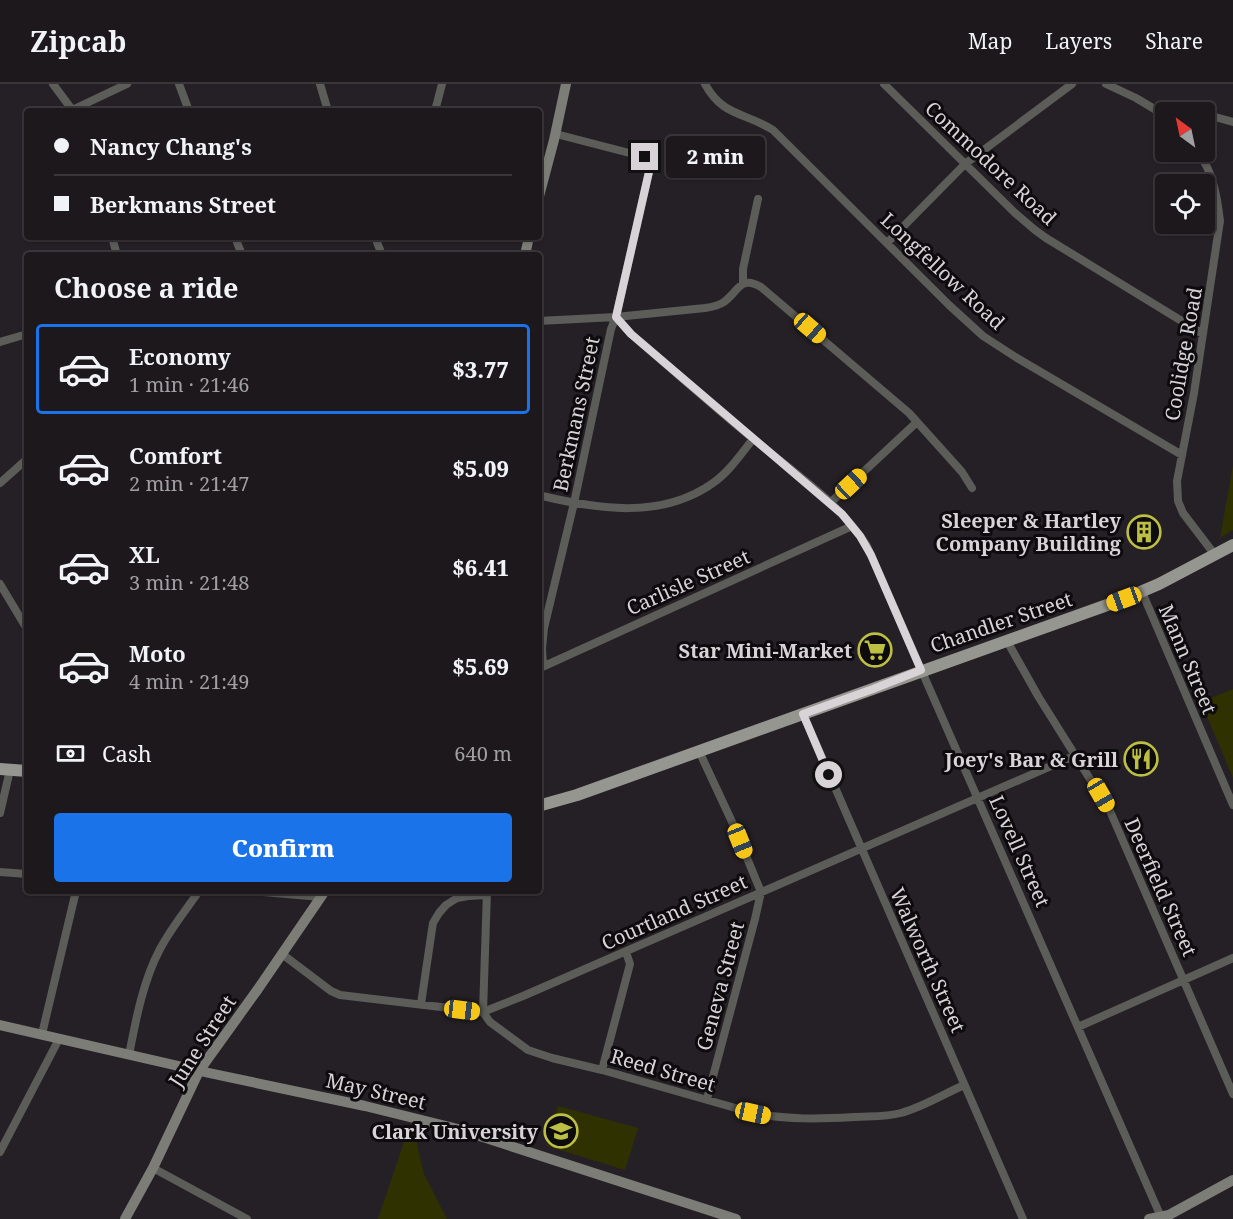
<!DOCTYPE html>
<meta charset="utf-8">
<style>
:root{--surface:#1c181c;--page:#292529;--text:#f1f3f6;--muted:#a0a0a3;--line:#3a373b;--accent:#1a73e8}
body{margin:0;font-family:"Noto Serif",serif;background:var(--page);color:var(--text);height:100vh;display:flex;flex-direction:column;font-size:22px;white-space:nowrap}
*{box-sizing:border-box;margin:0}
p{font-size:20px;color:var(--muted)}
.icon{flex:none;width:33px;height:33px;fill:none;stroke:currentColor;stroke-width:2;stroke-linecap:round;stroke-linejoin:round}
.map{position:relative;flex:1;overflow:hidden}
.drawer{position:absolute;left:24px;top:168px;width:518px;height:642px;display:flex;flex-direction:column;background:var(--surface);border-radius:6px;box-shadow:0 2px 4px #0004,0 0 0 2px var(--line)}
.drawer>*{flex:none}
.banner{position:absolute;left:24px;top:24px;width:518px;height:132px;border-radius:6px;box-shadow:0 2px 4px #0004,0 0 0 2px var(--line);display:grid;align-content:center;height:132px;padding:0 30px;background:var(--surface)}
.needle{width:39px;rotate:327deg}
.controls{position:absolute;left:1155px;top:18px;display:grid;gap:12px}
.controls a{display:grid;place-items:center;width:60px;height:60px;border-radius:6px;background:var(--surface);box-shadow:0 2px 4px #0004,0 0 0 2px var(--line);font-size:30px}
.end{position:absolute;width:27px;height:27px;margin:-14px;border:8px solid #d7d3d7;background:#111;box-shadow:0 0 0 3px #111}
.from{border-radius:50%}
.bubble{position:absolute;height:42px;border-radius:6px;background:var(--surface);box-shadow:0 2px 4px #0004,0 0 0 2px var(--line);font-size:20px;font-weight:800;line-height:42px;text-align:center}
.car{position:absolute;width:18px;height:36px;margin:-18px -9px;border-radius:8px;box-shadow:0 0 4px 2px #0007;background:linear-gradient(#f5c518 24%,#345 0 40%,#f5c518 0 76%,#345 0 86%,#f5c518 0)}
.banner b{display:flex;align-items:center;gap:21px;height:57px;font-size:22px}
.banner b+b{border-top:2px solid var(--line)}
.banner i{width:15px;height:15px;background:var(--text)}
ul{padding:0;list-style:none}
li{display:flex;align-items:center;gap:18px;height:90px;margin:0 12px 9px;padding:0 18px;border:3px solid transparent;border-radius:6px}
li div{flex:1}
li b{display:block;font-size:22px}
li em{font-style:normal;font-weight:800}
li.on{border-color:var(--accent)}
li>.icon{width:54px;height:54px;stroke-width:1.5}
h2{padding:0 30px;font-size:27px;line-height:72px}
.pay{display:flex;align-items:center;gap:15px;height:66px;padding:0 30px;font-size:22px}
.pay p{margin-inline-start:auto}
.action{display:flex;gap:12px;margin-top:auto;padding:12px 30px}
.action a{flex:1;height:69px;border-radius:6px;background:var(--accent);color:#fff;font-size:24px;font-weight:800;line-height:69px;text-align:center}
header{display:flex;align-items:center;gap:36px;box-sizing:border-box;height:84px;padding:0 30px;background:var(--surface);border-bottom:2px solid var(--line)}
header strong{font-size:28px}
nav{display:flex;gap:33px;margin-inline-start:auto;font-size:21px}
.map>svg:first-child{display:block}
.green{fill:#303101}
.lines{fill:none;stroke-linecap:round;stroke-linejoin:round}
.street{stroke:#5c5c59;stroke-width:8}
.secondary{stroke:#7d7d78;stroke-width:10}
.primary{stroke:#969690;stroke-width:12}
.route{stroke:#d7d3d7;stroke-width:8}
.labels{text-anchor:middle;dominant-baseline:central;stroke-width:6;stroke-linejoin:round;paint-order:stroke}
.street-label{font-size:20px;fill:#d7d3d7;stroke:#0d0b0d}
.poi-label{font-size:20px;font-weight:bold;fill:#d7d3d7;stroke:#0d0b0d;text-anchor:end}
</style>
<header>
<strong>Zipcab</strong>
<nav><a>Map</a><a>Layers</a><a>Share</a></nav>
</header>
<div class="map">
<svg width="1233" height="1135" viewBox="0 0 1233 1135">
<rect width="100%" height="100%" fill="#252025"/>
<!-- green -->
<path class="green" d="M1233 381V446L1220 454Z
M1233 605V694L1201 618Z
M558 1022 638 1044 625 1086 547 1062Z
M409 1043 415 1045 418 1065 424 1090 447 1135H378Z"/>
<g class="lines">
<!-- street -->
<path class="street" d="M53 0 73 27
M179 0 189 27
M320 0 328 27
M705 0C723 33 745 28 773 46L949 221 983 252 1017 274 1182 371
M884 0 1015 129 1035 146 1046 154 1203 250
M1106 0 1136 14 1166 32
M72 26 127 0
M435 27 442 0
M1166 28 1181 26 1195 28
M1204 30 1233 38
M1198 68C1213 88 1217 112 1220 137L1194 309 1177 397 1178 417 1183 429 1215 471
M112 153 117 171
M235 153 242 171
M375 153 382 171
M887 159 965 80 1072 0
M743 199V185L758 115
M616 233 631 250C673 286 714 323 757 358 795 390 840 419 867 462L1161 1133
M538 237 616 233 705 224C712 223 718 222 724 218 739 207 740 191 761 203L909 329 962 388 972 404
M0 258 27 250
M0 399 27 375
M538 411C596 425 661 436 713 399 729 388 741 370 753 355
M830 419 917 338
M0 500 27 545
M1142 508 1233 721
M1007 557 1038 612 1110 727 1233 1010
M543 582 542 564 544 544 574 419 611 245 616 233 651 79 650 76 645 73 556 50
M540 584 852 442
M803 630 1023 1135
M699 667 733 740 761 808 755 835 707 1015
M0 729 10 686
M0 788 27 790
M251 807 321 813
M487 807 483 928 490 938 528 966 552 974 602 986 753 1029C787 1036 820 1035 854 1033 870 1032 886 1033 901 1029 923 1023 944 1010 964 1001
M282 870 331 907 340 911 483 928 523 912 1074 672
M421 920 431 852 433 839 439 829 446 821 457 814 468 812 487 811
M1078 943 1233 874
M42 950 76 807
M129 971C136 935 143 897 160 865 171 844 186 826 199 807
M602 986 630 880 626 868
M0 1068 59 955
M153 1084 247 1135"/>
<!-- secondary -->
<path class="secondary" d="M538 116 554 56 566 0
M525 171 529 153
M0 941 209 989 365 1022 458 1045 736 1135
M125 1135 153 1084 199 987 258 905 325 807
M1149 1135 1169 1131 1233 1096"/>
<!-- primary -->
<path class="primary" d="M0 685 27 687
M538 722 577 711 1124 515 1159 500 1233 461"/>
</g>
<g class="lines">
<!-- route -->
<path class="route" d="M645 73 650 76 651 79 616 233 631 250 842 430 860 452 871 471 921 586 873 605 803 630 829 691"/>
</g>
<!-- icons -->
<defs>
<g id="building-ring" transform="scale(1.725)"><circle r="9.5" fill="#0d0b0d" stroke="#bdbf43" stroke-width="1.5"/><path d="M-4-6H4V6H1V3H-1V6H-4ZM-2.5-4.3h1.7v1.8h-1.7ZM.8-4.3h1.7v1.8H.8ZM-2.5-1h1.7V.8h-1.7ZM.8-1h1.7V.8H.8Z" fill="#bdbf43"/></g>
<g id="supermarket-ring" transform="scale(1.725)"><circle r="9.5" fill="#0d0b0d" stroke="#bdbf43" stroke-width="1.5"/><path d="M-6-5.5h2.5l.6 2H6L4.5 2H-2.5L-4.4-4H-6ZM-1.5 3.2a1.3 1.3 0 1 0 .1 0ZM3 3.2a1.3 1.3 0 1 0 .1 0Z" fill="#bdbf43"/></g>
<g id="restaurant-ring" transform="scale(1.725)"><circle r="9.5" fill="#0d0b0d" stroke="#bdbf43" stroke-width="1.5"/><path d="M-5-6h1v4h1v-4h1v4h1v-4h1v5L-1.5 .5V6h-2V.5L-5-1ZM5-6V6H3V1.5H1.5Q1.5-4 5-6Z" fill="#bdbf43"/></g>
<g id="university-ring" transform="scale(1.725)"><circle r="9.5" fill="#0d0b0d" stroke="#bdbf43" stroke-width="1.5"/><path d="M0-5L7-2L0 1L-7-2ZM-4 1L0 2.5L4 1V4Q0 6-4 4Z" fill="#bdbf43"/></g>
</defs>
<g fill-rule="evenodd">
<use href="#building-ring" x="1144" y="448"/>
<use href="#supermarket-ring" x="875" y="566"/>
<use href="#restaurant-ring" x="1141" y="675"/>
<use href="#university-ring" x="561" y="1047"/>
</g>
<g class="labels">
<!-- street labels -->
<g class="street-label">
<text transform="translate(991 79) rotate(43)">Commodore Road</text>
<text transform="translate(943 187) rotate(43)">Longfellow Road</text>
<text transform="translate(1183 270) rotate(-80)">Coolidge Road</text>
<text transform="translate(576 330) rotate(-78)">Berkmans Street</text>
<text transform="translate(688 498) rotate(-24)">Carlisle Street</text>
<text transform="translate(1001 538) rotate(-19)">Chandler Street</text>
<text transform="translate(1188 575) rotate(67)">Mann Street</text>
<text transform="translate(1020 767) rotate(66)">Lovell Street</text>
<text transform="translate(1161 803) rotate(66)">Deerfield Street</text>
<text transform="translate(674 828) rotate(-24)">Courtland Street</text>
<text transform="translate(928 876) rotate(66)">Walworth Street</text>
<text transform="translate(720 902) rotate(-75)">Geneva Street</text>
<text transform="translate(202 957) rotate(-57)">June Street</text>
<text transform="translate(663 986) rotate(16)">Reed Street</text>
<text transform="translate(376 1007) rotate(13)">May Street</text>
</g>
<!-- poi labels -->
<g class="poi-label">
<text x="1121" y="436">Sleeper &amp; Hartley<tspan x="1121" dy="23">Company Building</tspan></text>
<text x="852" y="566">Star Mini-Market</text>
<text x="1118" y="675">Joey's Bar &amp; Grill</text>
<text x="538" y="1047">Clark University</text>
</g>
</g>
</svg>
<div class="controls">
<a><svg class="needle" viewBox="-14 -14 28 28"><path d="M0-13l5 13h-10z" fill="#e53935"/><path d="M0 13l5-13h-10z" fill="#a0a0a3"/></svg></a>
<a><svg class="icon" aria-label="locate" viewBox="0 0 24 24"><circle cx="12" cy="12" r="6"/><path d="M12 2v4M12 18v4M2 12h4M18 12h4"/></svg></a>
</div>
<i class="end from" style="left:829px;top:691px"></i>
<i class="end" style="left:645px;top:73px"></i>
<div class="bubble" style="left:666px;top:52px;width:99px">2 min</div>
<i class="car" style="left:810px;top:244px;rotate:131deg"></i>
<i class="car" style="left:851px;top:400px;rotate:47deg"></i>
<i class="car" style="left:1124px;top:515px;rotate:250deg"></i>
<i class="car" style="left:1101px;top:711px;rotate:150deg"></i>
<i class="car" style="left:740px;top:757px;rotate:158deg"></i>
<i class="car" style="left:462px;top:926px;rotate:97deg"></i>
<i class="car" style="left:753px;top:1029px;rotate:102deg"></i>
<div class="banner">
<b><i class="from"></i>Nancy Chang's</b>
<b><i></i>Berkmans Street</b>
</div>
<section class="drawer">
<h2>Choose a ride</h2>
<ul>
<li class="on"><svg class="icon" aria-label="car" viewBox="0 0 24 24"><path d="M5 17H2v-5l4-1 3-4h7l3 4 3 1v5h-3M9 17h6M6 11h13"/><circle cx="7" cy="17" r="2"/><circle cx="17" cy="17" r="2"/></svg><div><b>Economy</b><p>1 min · 21:46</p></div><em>$3.77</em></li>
<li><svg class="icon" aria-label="car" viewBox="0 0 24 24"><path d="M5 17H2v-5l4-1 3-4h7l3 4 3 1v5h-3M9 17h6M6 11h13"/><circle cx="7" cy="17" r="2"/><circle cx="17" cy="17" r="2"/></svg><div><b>Comfort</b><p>2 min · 21:47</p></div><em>$5.09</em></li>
<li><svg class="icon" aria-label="car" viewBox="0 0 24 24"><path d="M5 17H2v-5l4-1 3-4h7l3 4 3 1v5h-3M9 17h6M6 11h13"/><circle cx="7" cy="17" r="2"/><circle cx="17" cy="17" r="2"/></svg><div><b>XL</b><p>3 min · 21:48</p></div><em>$6.41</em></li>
<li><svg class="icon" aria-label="car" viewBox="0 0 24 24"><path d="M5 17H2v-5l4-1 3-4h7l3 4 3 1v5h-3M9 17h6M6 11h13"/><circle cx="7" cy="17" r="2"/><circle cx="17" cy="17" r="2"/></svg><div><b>Moto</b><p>4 min · 21:49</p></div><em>$5.69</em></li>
</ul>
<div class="pay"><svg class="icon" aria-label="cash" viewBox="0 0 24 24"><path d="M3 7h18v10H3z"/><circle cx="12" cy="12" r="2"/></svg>Cash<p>640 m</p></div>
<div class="action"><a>Confirm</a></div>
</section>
</div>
